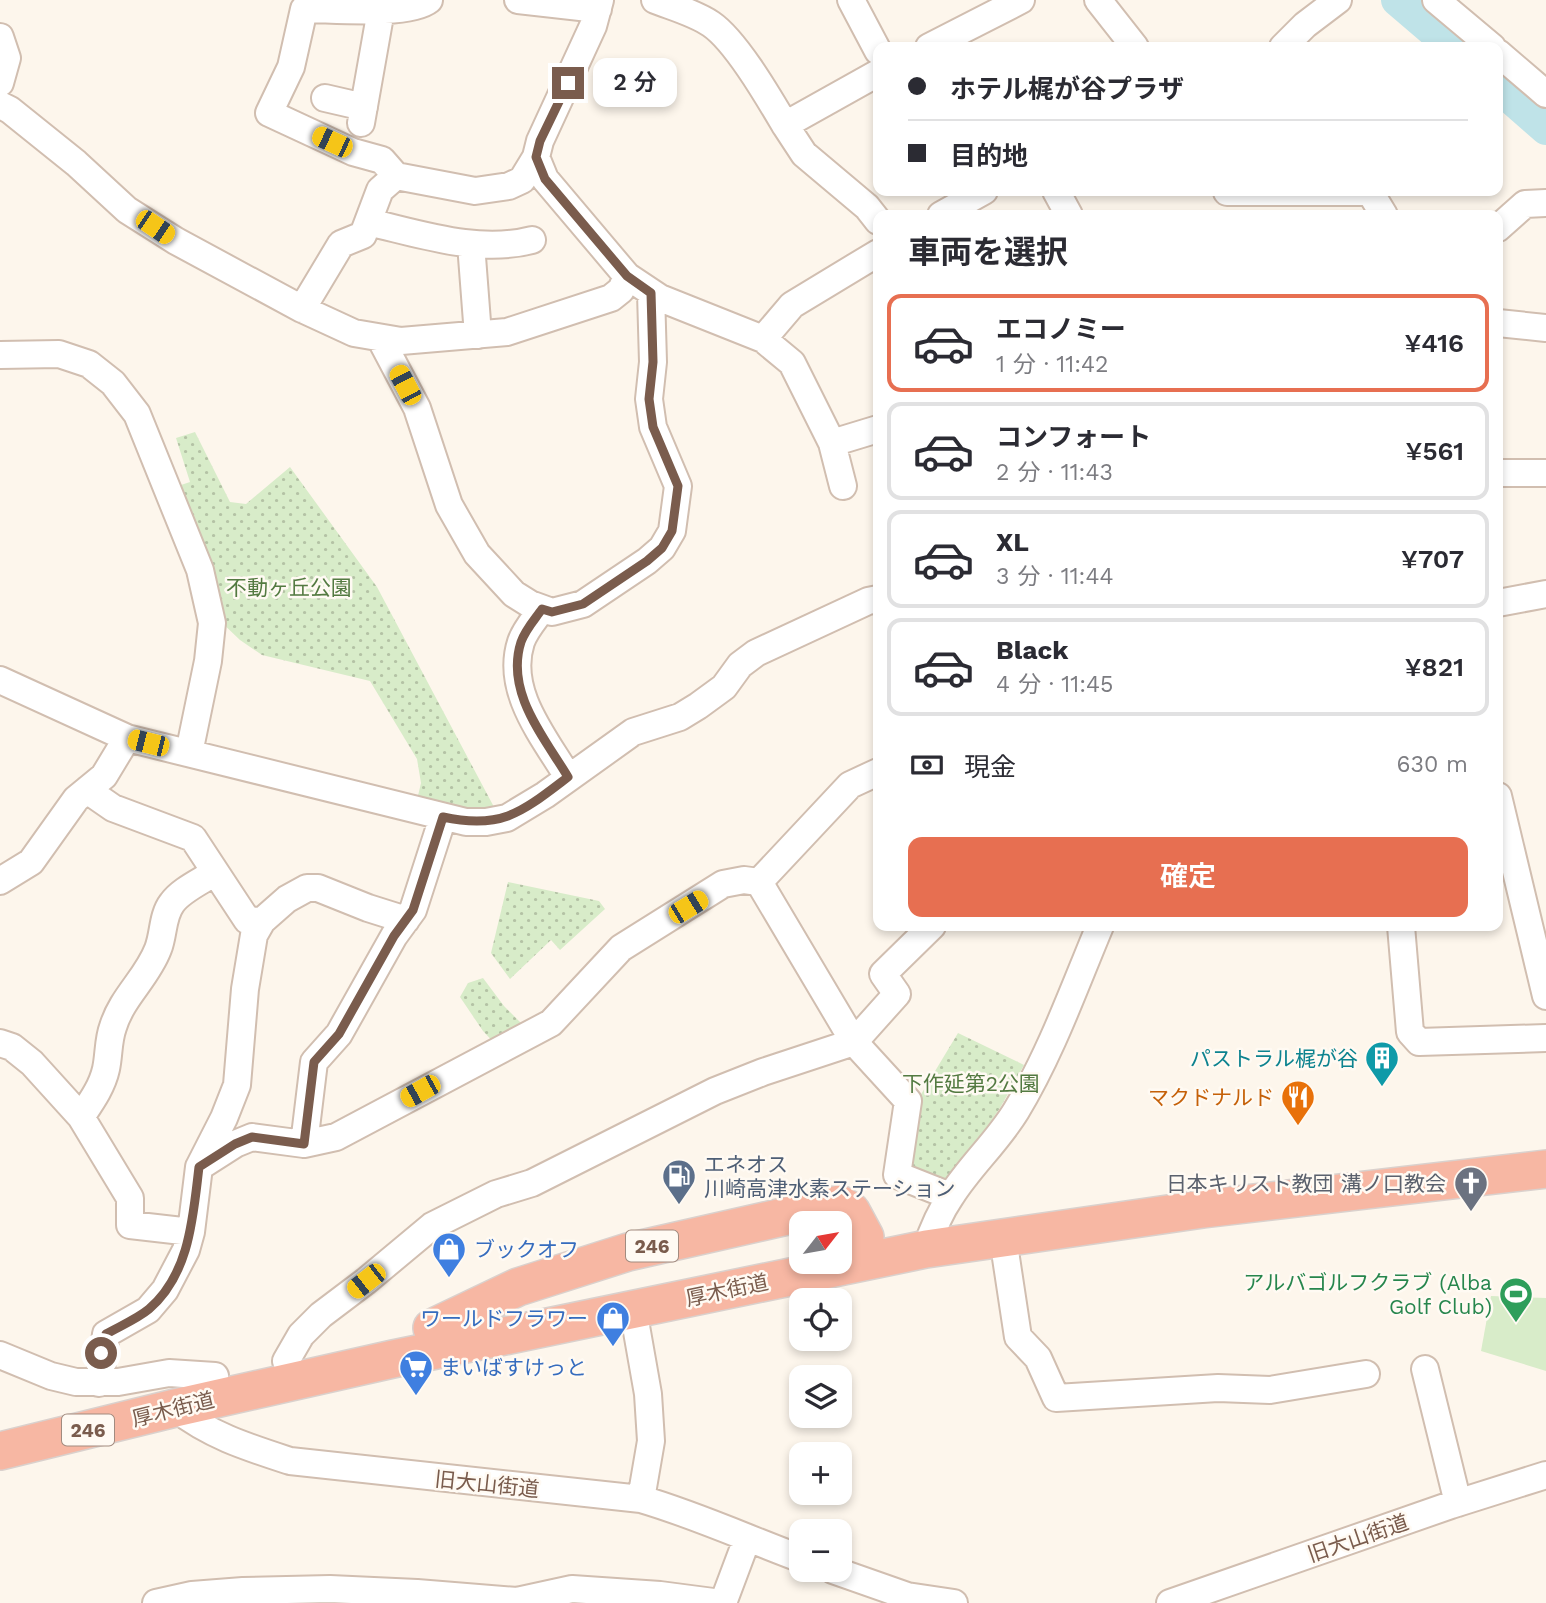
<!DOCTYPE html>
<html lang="ja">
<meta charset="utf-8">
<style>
:root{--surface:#fff;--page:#f7f7f7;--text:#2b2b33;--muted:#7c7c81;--line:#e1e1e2;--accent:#e76f51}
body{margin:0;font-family:"Work Sans","Noto Sans JP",sans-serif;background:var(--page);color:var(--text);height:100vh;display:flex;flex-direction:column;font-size:26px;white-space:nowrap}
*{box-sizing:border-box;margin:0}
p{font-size:23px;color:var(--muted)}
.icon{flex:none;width:38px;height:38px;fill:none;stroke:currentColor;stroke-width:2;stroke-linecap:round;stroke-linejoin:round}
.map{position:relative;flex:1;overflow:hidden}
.sheet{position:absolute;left:873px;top:210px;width:630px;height:721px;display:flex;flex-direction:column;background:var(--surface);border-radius:14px;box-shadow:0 4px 10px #0003}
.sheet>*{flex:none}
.banner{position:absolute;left:873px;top:42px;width:630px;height:154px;border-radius:14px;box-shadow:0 4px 10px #0003;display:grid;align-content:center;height:154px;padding:0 35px;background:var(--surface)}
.needle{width:46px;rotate:59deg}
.controls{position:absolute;left:789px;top:1211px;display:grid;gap:14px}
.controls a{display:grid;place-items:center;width:63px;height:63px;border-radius:14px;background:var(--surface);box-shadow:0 4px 10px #0003;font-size:35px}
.end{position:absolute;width:32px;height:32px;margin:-16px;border:9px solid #7a5c4d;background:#fff;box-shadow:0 0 0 4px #fff}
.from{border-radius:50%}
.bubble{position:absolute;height:49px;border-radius:14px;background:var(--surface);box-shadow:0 4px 10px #0003;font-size:23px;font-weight:600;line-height:49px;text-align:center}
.car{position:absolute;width:21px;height:42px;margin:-21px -10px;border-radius:9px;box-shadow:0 0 5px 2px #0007;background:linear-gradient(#f5c518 24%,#345 0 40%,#f5c518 0 76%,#345 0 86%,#f5c518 0)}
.banner b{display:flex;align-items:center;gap:24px;height:66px;font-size:26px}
.banner b+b{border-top:2px solid var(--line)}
.banner i{width:18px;height:18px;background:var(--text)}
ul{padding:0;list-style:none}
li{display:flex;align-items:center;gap:21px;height:98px;margin:0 14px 10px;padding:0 21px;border:4px solid var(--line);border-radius:14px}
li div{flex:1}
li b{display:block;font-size:26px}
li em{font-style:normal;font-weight:600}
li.active{border-color:var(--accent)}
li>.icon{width:63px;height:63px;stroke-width:1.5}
h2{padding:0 35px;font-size:32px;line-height:84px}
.pay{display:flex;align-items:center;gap:18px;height:77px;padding:0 35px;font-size:26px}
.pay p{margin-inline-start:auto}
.primary-button{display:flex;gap:14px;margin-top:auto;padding:14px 35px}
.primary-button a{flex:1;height:80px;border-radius:14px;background:var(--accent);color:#fff;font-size:28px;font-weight:600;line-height:80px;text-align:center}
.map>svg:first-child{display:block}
.grass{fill:url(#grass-dots)}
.pitch{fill:#d8ecc9}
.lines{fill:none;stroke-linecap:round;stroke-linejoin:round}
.river{stroke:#bfe3e8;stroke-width:32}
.minor-casing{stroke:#d1beb0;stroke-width:30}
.highway-casing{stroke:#dad1cd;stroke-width:40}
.minor{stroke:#fff;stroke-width:26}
.highway{stroke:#f7b7a3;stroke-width:37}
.route{stroke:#7a5c4d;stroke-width:9}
.labels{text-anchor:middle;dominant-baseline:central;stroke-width:5;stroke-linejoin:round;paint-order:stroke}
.shield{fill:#fffaf3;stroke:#a28b7f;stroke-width:2}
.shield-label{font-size:19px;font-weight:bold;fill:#7a5c4d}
.park-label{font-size:21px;fill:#537a41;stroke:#fffaf3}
.culture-label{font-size:21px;fill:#0d838f;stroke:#fffaf3;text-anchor:end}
.food-label{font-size:21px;fill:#c56008;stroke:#fffaf3;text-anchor:end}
.service-label{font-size:21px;fill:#4e5e75;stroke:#fffaf3;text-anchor:start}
.worship-label{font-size:21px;fill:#5b616d;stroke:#fffaf3;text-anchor:end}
.shop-label{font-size:21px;fill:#366cbe;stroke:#fffaf3;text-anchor:start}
.leisure-label{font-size:21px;fill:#27864d;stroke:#fffaf3;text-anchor:end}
.street-label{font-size:21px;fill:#7a5c4d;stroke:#fffaf3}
</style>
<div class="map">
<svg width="1546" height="1603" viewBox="0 0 1546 1603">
<defs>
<pattern id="grass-dots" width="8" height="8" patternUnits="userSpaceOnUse" patternTransform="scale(1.75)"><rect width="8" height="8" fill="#d8ecc9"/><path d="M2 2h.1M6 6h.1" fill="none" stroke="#b4c2a5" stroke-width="1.8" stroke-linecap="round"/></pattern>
</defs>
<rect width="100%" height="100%" fill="#fdf6ec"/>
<!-- grass -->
<path class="grass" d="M195 432 230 502 246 504 290 467 377 587 494 807 450 808 417 800 421 783 417 759 370 681 262 655 240 640 219 620 178 486 190 482 176 438Z
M508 882 599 901 605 909 560 950 551 940 510 979 491 953Z
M483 978 504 1006 527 1029 498 1047 483 1031 460 997 468 983Z
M958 1033 1024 1065 1000 1108 947 1185 909 1171 914 1106Z"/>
<!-- pitch -->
<path class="pitch" d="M1491 1296 1546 1298V1371L1481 1351Z"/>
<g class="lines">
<!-- river -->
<path class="river" d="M1397 0 1452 47
M1498 87 1546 129"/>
<!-- minor casing -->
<g class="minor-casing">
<path id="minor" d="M429 0C409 16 332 9 304 9L291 67 269 113 353 152 382 160 396 176 475 191 509 186 522 180 536 157
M518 0 598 9
M600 0 593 26 540 141 536 157 545 179 627 276 660 298 763 339 792 363 832 443 878 429
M655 0C673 7 695 13 711 24 736 41 769 98 785 125
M851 0 878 51
M1098 0 1135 47
M1436 0 1492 47
M0 37 7 58 0 83
M929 47 1021 0
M1283 47 1305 25 1338 0
M1498 53 1546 94
M878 73 785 125 804 154 867 207 878 221
M325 98 364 107
M0 105 10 110 76 163 127 210 176 241 302 309 354 333 401 341 507 332 611 298 621 290 627 276
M361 123 381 10
M1056 191 1069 215
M1227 192H1370L1384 215
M941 215 984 191
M368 222C421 234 478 254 532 240
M1498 228 1525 204 1546 203
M471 244 478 335
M302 309 341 244 363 235 380 190 396 176
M1498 323 1546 328
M380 338 417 408 449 505 477 554 514 594 530 604 552 612 583 604 647 561 662 548 672 531 678 486 653 427 649 399 653 362 651 293
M763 339 792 305 878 253
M0 355 59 354 89 364 113 383 137 414 200 570 212 623 208 661 189 753
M832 443 843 486
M1498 473H1546
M1498 603 1546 594
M542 609C535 619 525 630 521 642 505 691 544 737 568 777
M0 680 127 738 466 822H486L507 818 545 795 633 732 680 717 698 706 724 687 740 665 756 653 868 601 878 599
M87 790 113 808 193 838 247 920 262 921
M1498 796 1546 996
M0 881 31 862 76 799 104 776 127 738
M759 882 850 785 878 772
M1401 926 1410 1032 1419 1042 1546 1038
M0 1043 12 1047 32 1063 81 1117 130 1198V1225L191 1232
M81 1117C91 1102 102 1087 106 1069 109 1056 108 1040 113 1027 122 997 147 978 158 949 164 934 162 916 172 903 181 890 202 881 215 872
M304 1144 314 1062 339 1034 394 936 413 910 443 817
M199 1167 235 1144 252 1137 304 1144 336 1137 551 1023 621 948 723 884 744 880 759 882 854 1042 908 1101 897 1175 950 1196
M1003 1238 1018 1337 1038 1358 1056 1398 1218 1388 1270 1390 1366 1374
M926 1249C932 1231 940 1212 951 1196 970 1166 997 1142 1016 1111 1051 1053 1074 988 1100 926
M633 1309 648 1394 651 1441 641 1499
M0 1355 51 1376 76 1382H118L169 1373 215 1376
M286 1361 301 1335 321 1315 366 1281 432 1226 496 1194 532 1183 715 1091 763 1072 854 1042 897 994 883 974 932 926
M1425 1369 1458 1503
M99 1383 106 1334 148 1310 165 1290 186 1250 191 1232 199 1167 224 1118 237 1085 245 989 254 935 262 921 287 899 307 888H318L368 908 406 920
M175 1408C211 1436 247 1447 290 1461L641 1499C696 1515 748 1539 802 1559
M833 1570 907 1596 954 1603
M156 1603 192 1595 243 1591 330 1589 417 1593 517 1601 572 1589 660 1595 721 1603
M723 1603 747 1539
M1170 1603 1451 1505 1546 1475"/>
</g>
<!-- highway casing -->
<g class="highway-casing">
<path id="highway" d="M432 1328 518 1287 628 1252 840 1204 851 1211 865 1237
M0 1451 175 1408 393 1359 926 1249 1203 1209 1546 1169"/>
</g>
<!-- minor -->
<use href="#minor" class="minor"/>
<!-- highway -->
<use href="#highway" class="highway"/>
</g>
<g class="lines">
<!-- route -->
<path class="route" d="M101 1353 106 1334C120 1326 137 1319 149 1309 190 1274 193 1216 199 1167L235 1144 252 1137 304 1144 314 1062 339 1034 394 936 413 910 443 817C502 830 522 812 568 777 544 737 505 692 521 642 525 630 535 619 542 609L552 612 583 604 647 561 662 548 672 531 678 486 653 427 649 399 653 362 651 293 627 276 545 179 536 157 540 141 568 83"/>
</g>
<!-- icons -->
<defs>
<g id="building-pin" transform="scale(1.75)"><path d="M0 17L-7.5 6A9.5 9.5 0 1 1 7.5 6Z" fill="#0f9aa8" stroke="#fffaf3"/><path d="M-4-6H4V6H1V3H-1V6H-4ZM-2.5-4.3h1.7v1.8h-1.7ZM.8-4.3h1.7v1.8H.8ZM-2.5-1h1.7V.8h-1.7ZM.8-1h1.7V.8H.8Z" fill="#fff"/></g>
<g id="restaurant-pin" transform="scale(1.75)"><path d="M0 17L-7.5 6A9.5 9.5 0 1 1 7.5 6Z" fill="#e8710a" stroke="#fffaf3"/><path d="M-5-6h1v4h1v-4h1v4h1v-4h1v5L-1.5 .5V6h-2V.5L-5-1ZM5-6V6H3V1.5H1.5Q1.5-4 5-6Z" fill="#fff"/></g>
<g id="fuel-pin" transform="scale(1.75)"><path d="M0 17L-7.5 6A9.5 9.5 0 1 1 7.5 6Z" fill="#5c6f8a" stroke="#fffaf3"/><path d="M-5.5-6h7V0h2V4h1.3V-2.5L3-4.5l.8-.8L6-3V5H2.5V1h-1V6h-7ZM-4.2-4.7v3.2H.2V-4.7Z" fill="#fff"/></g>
<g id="church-pin" transform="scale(1.75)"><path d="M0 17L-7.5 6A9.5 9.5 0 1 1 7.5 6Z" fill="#6b7280" stroke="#fffaf3"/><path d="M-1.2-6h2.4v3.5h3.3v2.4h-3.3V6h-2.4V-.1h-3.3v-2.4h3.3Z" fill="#fff"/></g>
<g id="shop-pin" transform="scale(1.75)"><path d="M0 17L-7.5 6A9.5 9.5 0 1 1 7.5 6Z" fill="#3f7fe0" stroke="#fffaf3"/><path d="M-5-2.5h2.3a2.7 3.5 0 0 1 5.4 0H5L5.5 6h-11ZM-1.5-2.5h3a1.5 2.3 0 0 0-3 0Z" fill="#fff"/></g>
<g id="stadium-pin" transform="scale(1.75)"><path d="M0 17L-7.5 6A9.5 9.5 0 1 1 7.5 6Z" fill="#2e9e5b" stroke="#fffaf3"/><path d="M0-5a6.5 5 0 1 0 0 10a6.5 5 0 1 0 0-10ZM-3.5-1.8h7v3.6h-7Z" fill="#fff"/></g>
<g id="supermarket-pin" transform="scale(1.75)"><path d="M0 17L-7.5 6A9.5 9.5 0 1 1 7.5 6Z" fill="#3f7fe0" stroke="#fffaf3"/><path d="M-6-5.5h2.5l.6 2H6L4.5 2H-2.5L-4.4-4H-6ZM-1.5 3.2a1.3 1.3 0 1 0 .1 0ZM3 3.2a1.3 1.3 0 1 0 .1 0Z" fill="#fff"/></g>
</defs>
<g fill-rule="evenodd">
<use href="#building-pin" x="1382" y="1058"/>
<use href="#restaurant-pin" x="1298" y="1097"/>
<use href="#fuel-pin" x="679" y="1176"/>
<use href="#church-pin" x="1471" y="1183"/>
<use href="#shop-pin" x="449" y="1249"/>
<use href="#stadium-pin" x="1516" y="1294"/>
<use href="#shop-pin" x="613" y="1318"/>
<use href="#supermarket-pin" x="416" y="1367"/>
</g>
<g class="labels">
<!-- shield labels -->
<g class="shield">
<rect x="626" y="1230.5" width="52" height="31" rx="5"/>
<rect x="62" y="1414.5" width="52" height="31" rx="5"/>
</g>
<g class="shield-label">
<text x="652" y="1246">246</text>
<text x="88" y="1430">246</text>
</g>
<!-- park labels -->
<g class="park-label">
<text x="289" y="587">不動ヶ丘公園</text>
<text x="971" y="1083">下作延第2公園</text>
</g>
<!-- culture labels -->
<g class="culture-label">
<text x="1358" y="1058">パストラル梶が谷</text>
</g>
<!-- food labels -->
<g class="food-label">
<text x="1274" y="1097">マクドナルド</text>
</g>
<!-- service labels -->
<g class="service-label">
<text x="704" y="1164">エネオス<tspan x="704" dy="24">川崎高津水素ステーション</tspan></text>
</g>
<!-- worship labels -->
<g class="worship-label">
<text x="1446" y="1183">日本キリスト教団 溝ノ口教会</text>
</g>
<!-- shop labels -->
<g class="shop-label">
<text x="474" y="1249">ブックオフ</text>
<text x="588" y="1318" text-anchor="end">ワールドフラワー</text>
<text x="440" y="1367">まいばすけっと</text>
</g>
<!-- leisure labels -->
<g class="leisure-label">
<text x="1492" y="1282">アルバゴルフクラブ (Alba<tspan x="1492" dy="24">Golf Club)</tspan></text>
</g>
<!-- street labels -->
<g class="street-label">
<text transform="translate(727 1290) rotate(-12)">厚木街道</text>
<text transform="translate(173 1409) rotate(-14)">厚木街道</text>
<text transform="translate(487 1484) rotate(6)">旧大山街道</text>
<text transform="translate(1358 1538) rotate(-19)">旧大山街道</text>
</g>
</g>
</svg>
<div class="controls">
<a><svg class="needle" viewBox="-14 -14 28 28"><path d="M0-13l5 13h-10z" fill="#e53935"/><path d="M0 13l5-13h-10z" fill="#7c7c81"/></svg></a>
<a><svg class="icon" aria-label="locate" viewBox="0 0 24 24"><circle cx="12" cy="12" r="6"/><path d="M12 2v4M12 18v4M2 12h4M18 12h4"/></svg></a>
<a><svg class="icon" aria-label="layers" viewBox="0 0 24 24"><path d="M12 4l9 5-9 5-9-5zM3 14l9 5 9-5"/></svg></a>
<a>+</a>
<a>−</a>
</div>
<i class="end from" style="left:101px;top:1353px"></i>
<i class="end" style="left:568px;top:83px"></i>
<div class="bubble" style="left:593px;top:58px;width:84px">2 分</div>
<i class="car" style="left:332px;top:142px;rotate:295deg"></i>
<i class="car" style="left:155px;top:227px;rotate:124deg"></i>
<i class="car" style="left:405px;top:385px;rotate:332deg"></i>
<i class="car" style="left:148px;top:743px;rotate:284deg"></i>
<i class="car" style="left:688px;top:907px;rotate:59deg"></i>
<i class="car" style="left:420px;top:1091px;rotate:241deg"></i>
<i class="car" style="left:366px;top:1281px;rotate:232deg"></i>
<div class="banner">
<b><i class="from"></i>ホテル梶が谷プラザ</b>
<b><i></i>目的地</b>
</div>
<section class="sheet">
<h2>車両を選択</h2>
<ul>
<li class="active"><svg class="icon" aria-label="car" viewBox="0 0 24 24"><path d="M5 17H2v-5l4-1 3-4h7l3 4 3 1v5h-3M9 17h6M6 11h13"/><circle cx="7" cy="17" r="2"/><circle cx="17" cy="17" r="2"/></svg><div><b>エコノミー</b><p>1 分 · 11:42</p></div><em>¥416</em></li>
<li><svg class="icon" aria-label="car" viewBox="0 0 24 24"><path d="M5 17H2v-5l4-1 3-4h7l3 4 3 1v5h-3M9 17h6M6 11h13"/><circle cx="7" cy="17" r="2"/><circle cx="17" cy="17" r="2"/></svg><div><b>コンフォート</b><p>2 分 · 11:43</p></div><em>¥561</em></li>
<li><svg class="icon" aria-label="car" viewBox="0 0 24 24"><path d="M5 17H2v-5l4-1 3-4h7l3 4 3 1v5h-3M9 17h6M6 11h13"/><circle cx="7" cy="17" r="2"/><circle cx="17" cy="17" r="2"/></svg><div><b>XL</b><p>3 分 · 11:44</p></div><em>¥707</em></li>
<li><svg class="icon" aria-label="car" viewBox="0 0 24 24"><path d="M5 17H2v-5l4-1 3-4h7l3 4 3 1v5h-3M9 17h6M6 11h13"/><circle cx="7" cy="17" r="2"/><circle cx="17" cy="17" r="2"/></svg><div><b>Black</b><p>4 分 · 11:45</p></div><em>¥821</em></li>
</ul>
<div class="pay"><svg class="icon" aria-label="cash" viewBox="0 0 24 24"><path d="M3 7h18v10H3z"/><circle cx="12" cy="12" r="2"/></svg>現金<p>630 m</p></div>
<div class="primary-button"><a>確定</a></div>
</section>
</div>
